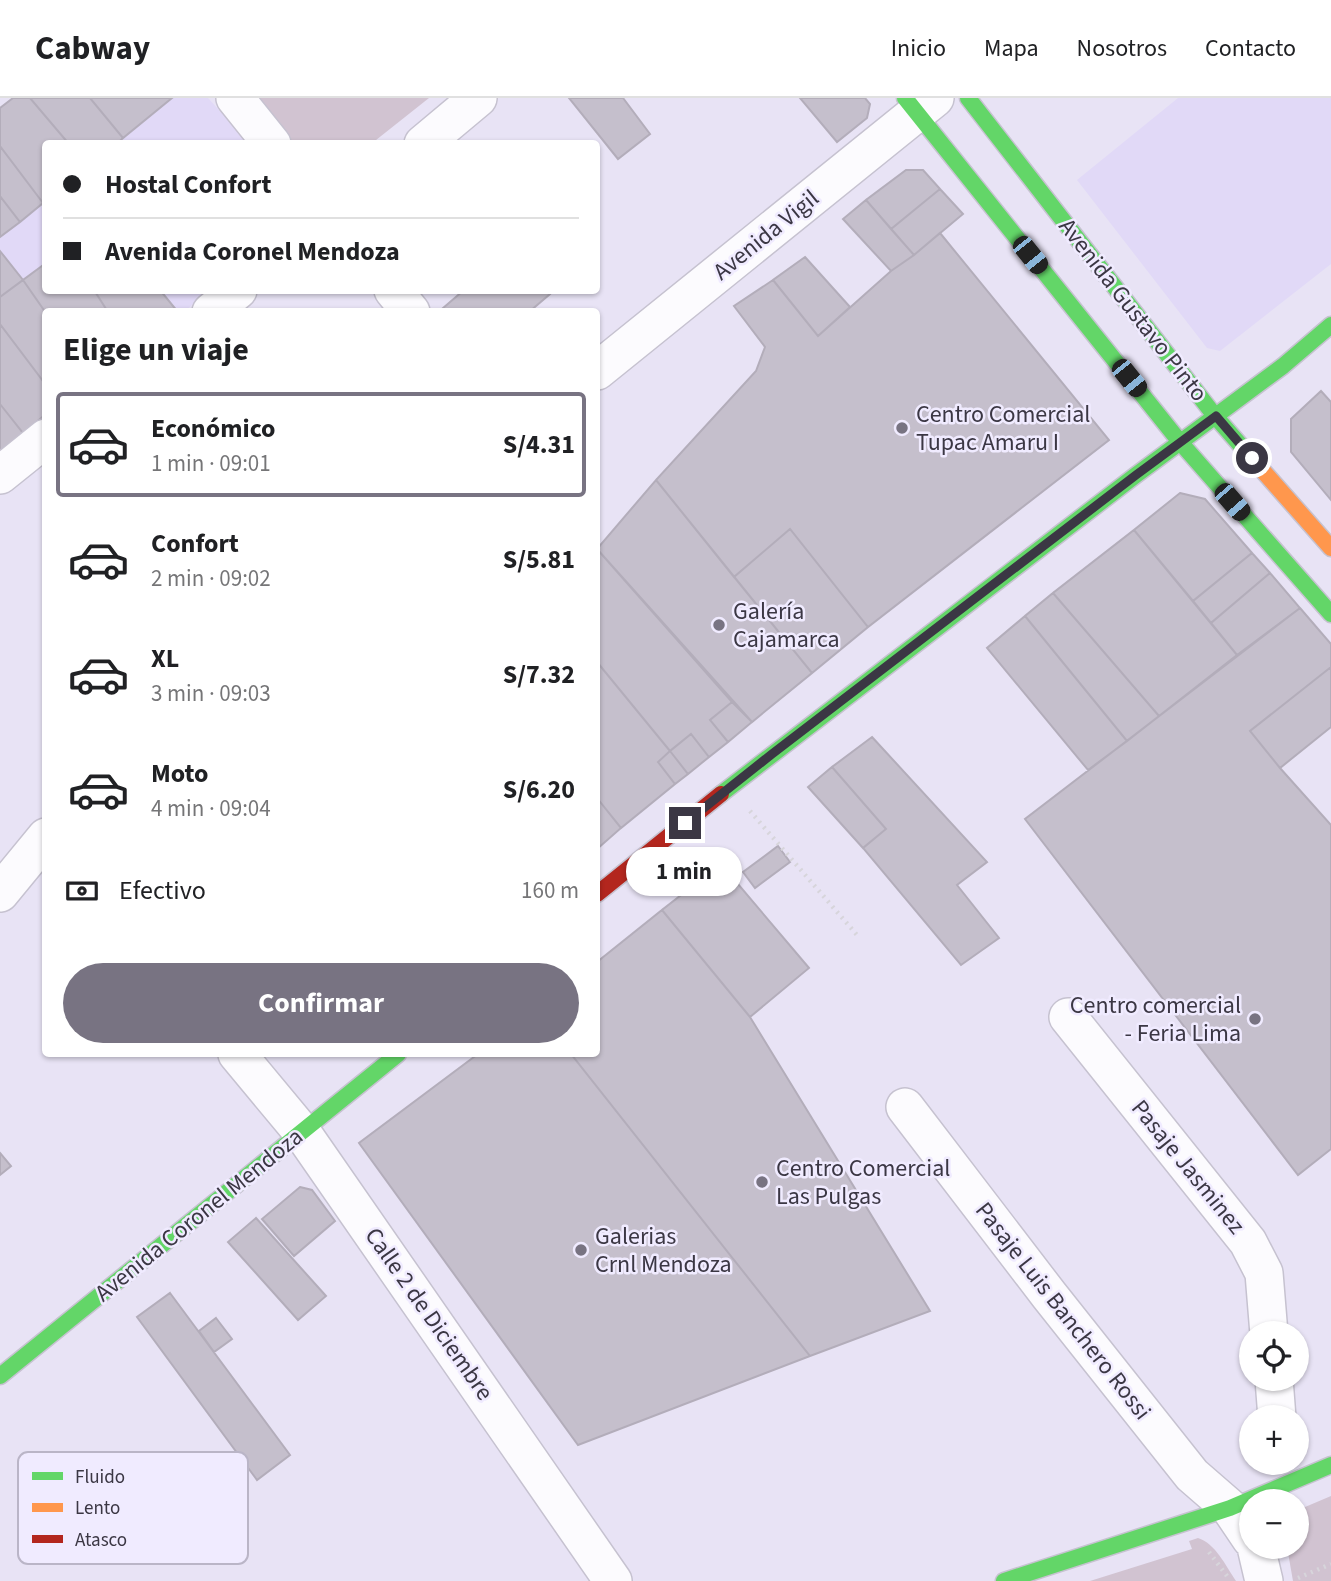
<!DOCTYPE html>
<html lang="es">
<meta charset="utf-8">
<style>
:root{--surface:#fff;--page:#f6f6f6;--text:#202124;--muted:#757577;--line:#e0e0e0;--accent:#787382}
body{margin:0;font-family:"Source Sans 3",sans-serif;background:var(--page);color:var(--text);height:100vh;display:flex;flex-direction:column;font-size:26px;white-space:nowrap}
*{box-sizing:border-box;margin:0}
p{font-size:23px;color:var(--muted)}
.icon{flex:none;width:38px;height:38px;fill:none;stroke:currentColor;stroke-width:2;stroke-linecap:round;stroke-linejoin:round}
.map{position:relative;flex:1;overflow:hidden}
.side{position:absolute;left:42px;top:210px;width:558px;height:749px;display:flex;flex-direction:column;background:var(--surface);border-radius:7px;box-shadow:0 2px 5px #0004}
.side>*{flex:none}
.guide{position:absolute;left:42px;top:42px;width:558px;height:154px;border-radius:7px;box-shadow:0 2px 5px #0004;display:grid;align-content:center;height:154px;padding:0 21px;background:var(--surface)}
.controls{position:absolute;left:1239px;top:1223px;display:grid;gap:14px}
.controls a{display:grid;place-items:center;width:70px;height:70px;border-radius:50%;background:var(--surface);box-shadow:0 2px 5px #0004;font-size:35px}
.end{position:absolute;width:32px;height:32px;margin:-16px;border:9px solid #3b3744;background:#fff;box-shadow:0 0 0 4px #fff}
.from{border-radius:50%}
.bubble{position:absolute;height:49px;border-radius:24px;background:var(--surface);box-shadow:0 2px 5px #0004;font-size:23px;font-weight:700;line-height:49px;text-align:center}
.car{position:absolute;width:21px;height:42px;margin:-21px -10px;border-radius:9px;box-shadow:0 0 5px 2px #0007;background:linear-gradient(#222 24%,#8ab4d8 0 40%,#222 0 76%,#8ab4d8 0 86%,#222 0)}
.guide b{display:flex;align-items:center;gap:24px;height:66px;font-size:26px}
.guide b+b{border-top:2px solid var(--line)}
.guide i{width:18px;height:18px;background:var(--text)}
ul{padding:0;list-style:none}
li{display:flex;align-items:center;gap:21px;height:105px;margin:0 14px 10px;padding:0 7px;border:4px solid transparent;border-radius:7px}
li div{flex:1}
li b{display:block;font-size:26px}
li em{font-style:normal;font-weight:700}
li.selected{border-color:var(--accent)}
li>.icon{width:63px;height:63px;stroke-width:1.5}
h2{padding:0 21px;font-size:32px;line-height:84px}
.pay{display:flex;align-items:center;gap:18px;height:77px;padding:0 21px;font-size:26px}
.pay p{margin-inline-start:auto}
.action{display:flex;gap:14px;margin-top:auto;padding:14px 21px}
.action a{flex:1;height:80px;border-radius:42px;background:var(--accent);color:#fff;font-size:28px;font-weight:700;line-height:80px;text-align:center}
header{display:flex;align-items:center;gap:42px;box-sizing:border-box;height:98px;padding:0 35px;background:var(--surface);border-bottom:2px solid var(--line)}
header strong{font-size:33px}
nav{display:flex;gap:38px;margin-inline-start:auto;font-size:24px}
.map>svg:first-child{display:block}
.built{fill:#e1d9f7}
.green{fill:#d1c3d1}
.building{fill:#c5bfcc;stroke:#b3adba;stroke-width:2}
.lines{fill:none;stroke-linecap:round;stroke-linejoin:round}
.street-casing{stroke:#c6c2d0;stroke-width:40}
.fast-casing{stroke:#c6c2d0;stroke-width:19}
.slow-casing{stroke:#c6c2d0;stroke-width:19}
.jam-casing{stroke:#c6c2d0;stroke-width:19}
.path{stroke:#d7d5db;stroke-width:4.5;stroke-dasharray:2 5;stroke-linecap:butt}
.street{stroke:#fcfbfe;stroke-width:37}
.fast{stroke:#63d668;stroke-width:16}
.slow{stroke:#ff974d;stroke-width:16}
.jam{stroke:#b3261e;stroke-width:16}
.route{stroke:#3b3744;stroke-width:9}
.poi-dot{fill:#787382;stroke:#f0ebff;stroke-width:2.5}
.labels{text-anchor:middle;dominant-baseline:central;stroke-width:5;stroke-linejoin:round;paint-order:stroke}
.street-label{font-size:24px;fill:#3b3744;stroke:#f0ebff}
.poi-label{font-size:24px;fill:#3b3744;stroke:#f0ebff;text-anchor:start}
.key{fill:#f0ebff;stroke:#bab5c7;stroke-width:2}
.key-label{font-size:19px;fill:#3b3744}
</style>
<header>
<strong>Cabway</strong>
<nav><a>Inicio</a><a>Mapa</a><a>Nosotros</a><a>Contacto</a></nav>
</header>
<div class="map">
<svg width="1331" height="1483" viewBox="0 0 1331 1483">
<rect width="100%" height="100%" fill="#e8e3f5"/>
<!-- built -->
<path class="built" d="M172 0H208L249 45 117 46Z
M1178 0H1331V166L1220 253 1207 250 1077 82Z
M45 103V165L23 182 0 153V139Z
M160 193H208L184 214 178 213Z"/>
<!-- green -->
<path class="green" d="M251 0H429L371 46 288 45Z
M1331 1398V1483H1293L1287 1449H1297V1410L1298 1412Z
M1198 1440C1215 1445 1226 1468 1236 1483H1090L1192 1451 1189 1443Z"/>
<!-- building -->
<path class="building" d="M13 0H30L69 46H46V103L43 105 0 48V10Z
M30 0H90L123 40 117 46H69Z
M90 0H172L123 40Z
M569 0H623L650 36 618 61Z
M800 0H865L870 6 867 20 837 44Z
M0 48 43 105 20 124 0 98Z
M906 72H923L940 91 891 131 866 102Z
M940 91 963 116 914 157 891 131Z
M0 98 20 124 0 139Z
M866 102 914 157 891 173 843 121Z
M940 135 1109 342 868 529 790 431 734 479 656 382 756 273 765 249 734 208 773 182 818 238 891 173 914 157Z
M0 153 23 182 0 199Z
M805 159 850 209 818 238 773 182Z
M46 165V192H94L108 214H46V215L23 182Z
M23 182 46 215V287L0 226V199Z
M94 192H160L178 214H108Z
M464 192H547L550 196 529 214H444L442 211Z
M0 226 46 287V316L23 335 0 306Z
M1321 293 1331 304V402L1291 354V321Z
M0 306 23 335 0 353Z
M656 382 812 575 752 624 597 451Z
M1180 395 1205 401 1252 455 1193 503 1134 432Z
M790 431 868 529 812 575 734 479Z
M1134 432 1237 557 1159 618 1053 495Z
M597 451 732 604 710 622 728 644 709 659 691 636 670 653 597 564Z
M1252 455 1270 475 1211 525 1193 503Z
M1270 475 1300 510 1237 557 1211 525Z
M1053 495 1159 618 1127 643 1025 518Z
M1300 510 1331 546V569L1250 633 1280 670 1331 727V1051L1298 1077 1025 721Z
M1025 518 1127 643 1088 672 987 550Z
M597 564 670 653 658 664 675 686 621 730 597 700Z
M1331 569V629L1280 670 1250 633Z
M732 604 752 624 728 644 710 622Z
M691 636 709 659 688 676 670 653Z
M872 639 987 764 957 787 999 840 961 867 863 750 886 731 832 669Z
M670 653 688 676 675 686 658 664Z
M832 669 886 731 863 750 808 689Z
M597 700 621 730 597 751Z
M778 748 790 764 755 790 743 774Z
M721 766 809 870 750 919 662 812Z
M662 812 750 919 930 1213 810 1258 571 956H597V864Z
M478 956H571L810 1258 578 1347 359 1045Z
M0 1055 11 1068 0 1077Z
M300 1089 312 1092 335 1123 294 1158 262 1121Z
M256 1120 326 1198 298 1222 228 1144Z
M170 1195 290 1357 257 1382 137 1219Z
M216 1220 232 1241 214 1254 199 1233Z"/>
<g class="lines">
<!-- street casing -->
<g class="street-casing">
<path id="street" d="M235 0 272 46
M423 46 478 0
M393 192 411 214
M211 214 238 192
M597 273 935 0
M0 377 46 340
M0 795 46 739
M1068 919 1248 1144 1264 1175 1269 1236
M237 956 301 1033 613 1483
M905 1009 1049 1197 1192 1377 1230 1410 1251 1441
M1274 1281 1277 1320
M1256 1449 1264 1483"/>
</g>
<!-- fast casing -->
<g class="fast-casing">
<path id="fast" d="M905 0 1180 344 1331 516
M968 0 1215 318 1249 357
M721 696 1136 377 1283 268 1331 227
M0 1278 398 956
M1004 1483 1230 1410 1331 1367"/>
</g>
<!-- slow casing -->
<g class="slow-casing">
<path id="slow" d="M1249 357 1331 450"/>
</g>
<!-- jam casing -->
<g class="jam-casing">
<path id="jam" d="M597 796 721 696"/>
</g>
<!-- path -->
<path class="path" d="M750 713 857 837
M1209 1454 1227 1478
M1298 1480 1331 1466"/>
<!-- street -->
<use href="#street" class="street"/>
<!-- fast -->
<use href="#fast" class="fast"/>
<!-- slow -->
<use href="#slow" class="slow"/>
<!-- jam -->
<use href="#jam" class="jam"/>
</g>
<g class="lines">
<!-- route -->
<path class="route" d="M685 725 772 656 1136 377 1216 318 1252 360"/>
</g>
<!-- markers -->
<g class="poi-dot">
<circle cx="902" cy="330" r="7"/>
<circle cx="719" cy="527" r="7"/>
<circle cx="1255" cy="921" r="7"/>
<circle cx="762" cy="1084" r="7"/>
<circle cx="581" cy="1152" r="7"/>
</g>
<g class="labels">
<!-- street labels -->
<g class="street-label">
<text transform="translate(766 137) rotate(-39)">Avenida Vigil</text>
<text transform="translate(1133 212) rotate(52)">Avenida Gustavo Pinto</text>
<text transform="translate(1188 1069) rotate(51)">Pasaje Jasminez</text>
<text transform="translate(199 1117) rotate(-39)">Avenida Coronel Mendoza</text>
<text transform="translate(1063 1213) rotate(52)">Pasaje Luis Banchero Rossi</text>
<text transform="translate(429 1216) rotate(55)">Calle 2 de Diciembre</text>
</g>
<!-- poi labels -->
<g class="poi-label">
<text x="916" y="316">Centro Comercial<tspan x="916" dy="28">Tupac Amaru I</tspan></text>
<text x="733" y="513">Galería<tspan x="733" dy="28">Cajamarca</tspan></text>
<text x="1241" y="907" text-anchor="end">Centro comercial<tspan x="1241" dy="28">- Feria Lima</tspan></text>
<text x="776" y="1070">Centro Comercial<tspan x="776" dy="28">Las Pulgas</tspan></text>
<text x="595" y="1138">Galerias<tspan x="595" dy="28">Crnl Mendoza</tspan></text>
</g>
</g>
<!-- legend -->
<rect x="18" y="1354" width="230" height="112" rx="10" class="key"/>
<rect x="32" y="1374" width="31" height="8" fill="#63d668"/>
<rect x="32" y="1405" width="31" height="9" fill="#ff974d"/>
<rect x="32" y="1437" width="31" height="8" fill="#b3261e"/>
<g class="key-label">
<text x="75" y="1385">Fluido</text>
<text x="75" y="1416">Lento</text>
<text x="75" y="1448">Atasco</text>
</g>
</svg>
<div class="controls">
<a><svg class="icon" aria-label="locate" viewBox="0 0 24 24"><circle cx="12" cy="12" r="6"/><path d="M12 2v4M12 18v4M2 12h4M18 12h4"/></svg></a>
<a>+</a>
<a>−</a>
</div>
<i class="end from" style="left:1252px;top:360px"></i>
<i class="end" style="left:685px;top:725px"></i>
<div class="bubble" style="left:626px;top:749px;width:116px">1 min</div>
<i class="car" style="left:1030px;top:157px;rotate:141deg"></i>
<i class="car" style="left:1129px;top:280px;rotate:141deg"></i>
<i class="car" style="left:1232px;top:404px;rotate:139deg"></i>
<div class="guide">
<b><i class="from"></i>Hostal Confort</b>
<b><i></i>Avenida Coronel Mendoza</b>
</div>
<section class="side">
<h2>Elige un viaje</h2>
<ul>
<li class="selected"><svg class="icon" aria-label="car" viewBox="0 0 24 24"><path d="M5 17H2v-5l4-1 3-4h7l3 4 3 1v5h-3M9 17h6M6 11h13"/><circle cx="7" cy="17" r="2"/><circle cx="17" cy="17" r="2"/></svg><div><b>Económico</b><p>1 min · 09:01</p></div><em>S/4.31</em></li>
<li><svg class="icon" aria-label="car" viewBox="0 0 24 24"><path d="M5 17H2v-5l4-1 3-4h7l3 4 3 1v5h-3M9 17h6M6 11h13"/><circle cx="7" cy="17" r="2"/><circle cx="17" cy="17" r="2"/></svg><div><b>Confort</b><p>2 min · 09:02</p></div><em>S/5.81</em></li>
<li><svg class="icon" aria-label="car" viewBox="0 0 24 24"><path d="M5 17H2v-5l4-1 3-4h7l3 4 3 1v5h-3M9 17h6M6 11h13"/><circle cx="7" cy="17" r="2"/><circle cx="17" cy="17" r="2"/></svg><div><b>XL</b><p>3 min · 09:03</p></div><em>S/7.32</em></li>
<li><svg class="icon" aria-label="car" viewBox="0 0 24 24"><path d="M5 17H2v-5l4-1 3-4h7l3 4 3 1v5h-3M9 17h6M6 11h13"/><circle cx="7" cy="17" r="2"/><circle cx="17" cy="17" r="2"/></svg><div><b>Moto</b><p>4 min · 09:04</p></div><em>S/6.20</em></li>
</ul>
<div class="pay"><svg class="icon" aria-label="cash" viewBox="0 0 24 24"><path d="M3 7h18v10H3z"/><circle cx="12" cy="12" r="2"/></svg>Efectivo<p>160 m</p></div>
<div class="action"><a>Confirmar</a></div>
</section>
</div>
